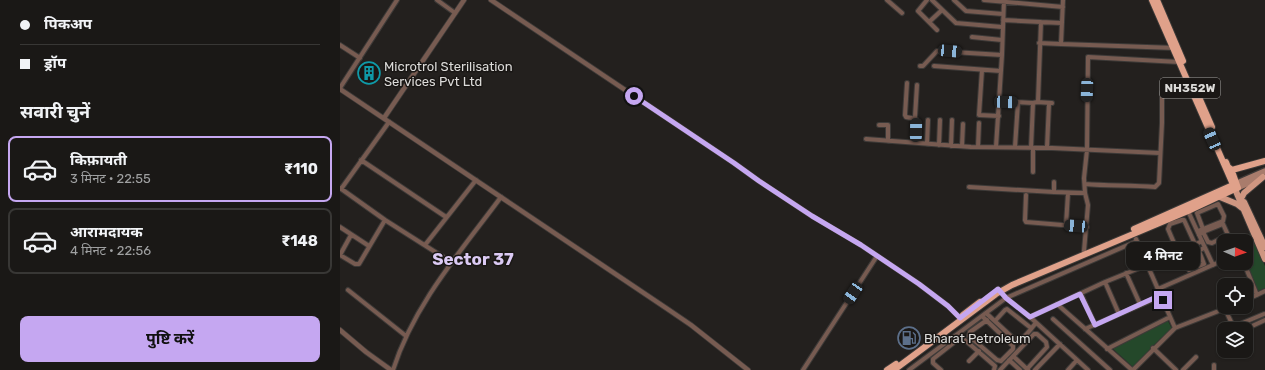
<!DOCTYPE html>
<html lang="hi">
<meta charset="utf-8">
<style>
:root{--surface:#1a1816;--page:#272523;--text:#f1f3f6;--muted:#9fa0a1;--line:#383735;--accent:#c5a7f1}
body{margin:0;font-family:Rubik,"Noto Sans Devanagari",sans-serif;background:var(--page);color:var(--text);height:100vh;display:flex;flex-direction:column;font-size:15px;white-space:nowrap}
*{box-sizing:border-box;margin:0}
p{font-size:13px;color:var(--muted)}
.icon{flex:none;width:22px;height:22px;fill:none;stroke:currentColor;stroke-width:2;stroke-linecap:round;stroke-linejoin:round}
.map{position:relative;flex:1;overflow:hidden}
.drawer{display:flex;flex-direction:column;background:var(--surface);width:340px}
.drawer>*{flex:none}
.banner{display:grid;align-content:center;height:88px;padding:0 20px;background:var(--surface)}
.needle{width:26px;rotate:92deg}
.buttons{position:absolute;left:877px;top:234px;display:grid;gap:8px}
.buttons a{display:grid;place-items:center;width:36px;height:36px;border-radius:8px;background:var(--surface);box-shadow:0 1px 3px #0004,0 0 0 1px var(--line);font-size:20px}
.end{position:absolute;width:18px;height:18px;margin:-9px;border:5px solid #c5a7f1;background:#111;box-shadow:0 0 0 2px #111}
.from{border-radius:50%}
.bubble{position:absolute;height:28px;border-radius:8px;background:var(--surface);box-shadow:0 1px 3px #0004,0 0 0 1px var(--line);font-size:13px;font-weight:700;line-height:28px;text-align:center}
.car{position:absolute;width:12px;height:24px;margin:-12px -6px;border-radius:5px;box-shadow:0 0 3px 1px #0007;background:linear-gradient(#222 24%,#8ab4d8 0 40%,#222 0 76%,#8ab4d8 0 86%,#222 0)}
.banner b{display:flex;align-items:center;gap:14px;height:38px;font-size:15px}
.banner b+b{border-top:1px solid var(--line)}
.banner i{width:10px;height:10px;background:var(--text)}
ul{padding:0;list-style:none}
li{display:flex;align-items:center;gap:12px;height:66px;margin:0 8px 6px;padding:0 12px;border:2px solid var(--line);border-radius:8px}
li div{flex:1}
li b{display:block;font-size:15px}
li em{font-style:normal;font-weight:700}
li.on{border-color:var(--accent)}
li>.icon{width:36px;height:36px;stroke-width:1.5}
h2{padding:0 20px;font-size:18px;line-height:48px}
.primary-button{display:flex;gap:8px;margin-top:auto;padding:8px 20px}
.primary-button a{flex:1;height:46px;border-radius:8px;background:var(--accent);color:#111;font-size:16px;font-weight:700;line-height:46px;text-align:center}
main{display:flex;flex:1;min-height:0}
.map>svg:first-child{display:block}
.green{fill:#24482a}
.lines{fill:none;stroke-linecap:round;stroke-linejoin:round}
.minor-casing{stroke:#3d3a38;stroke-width:6}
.tertiary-casing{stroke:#3d3a38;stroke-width:6}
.secondary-casing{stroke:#3d3a38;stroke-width:8}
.primary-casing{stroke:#3d3a38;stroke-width:8}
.trunk-casing{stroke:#3d3a38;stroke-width:8}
.minor{stroke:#775b51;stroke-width:4}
.tertiary{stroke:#775b51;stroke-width:4.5}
.secondary{stroke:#a97c6c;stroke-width:5.5}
.primary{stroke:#cf9681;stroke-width:6}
.trunk{stroke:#e0a18a;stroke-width:6}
.route{stroke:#c5a7f1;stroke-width:5}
.labels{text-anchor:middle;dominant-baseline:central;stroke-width:3;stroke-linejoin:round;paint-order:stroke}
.shield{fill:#1a1715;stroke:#a2a09e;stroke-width:1}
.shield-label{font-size:12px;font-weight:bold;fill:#dcdbd9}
.poi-label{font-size:13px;fill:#dcdbd9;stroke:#1a1715;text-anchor:start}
.district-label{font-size:17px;font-weight:bold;fill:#dbcaf4;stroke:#1a1715}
</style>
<main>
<section class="drawer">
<div class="banner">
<b><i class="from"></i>पिकअप</b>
<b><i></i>ड्रॉप</b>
</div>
<h2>सवारी चुनें</h2>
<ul>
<li class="on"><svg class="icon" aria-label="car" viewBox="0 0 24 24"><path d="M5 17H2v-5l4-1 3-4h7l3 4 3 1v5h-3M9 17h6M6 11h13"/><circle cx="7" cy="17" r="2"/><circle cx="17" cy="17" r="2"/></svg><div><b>किफ़ायती</b><p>3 मिनट · 22:55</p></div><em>₹110</em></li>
<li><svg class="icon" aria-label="car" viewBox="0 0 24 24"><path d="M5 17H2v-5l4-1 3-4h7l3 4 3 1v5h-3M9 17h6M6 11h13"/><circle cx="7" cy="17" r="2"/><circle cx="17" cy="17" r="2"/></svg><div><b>आरामदायक</b><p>4 मिनट · 22:56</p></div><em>₹148</em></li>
</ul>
<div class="primary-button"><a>पुष्टि करें</a></div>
</section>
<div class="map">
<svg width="925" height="370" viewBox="0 0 925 370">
<rect width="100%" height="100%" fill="#23201e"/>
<!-- green -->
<path class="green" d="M911 234 925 266V288L918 291 906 262V241L897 240Z
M828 321 832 329 818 341 793 367 772 348Z"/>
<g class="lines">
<!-- minor casing -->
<g class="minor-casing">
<path id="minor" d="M97 0 115 13
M547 0 562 13
M587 0 578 11 589 22
M592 0 616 23 662 27
M614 0 626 11 663 14
M644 0 723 7
M723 0 721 44 835 48
M663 20 721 23
M597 30 589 22 602 10
M632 37 662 40
M699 43 721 44
M0 45 20 58
M580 66H583L597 51 662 55
M594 66 661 71
M642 70 639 115 659 116
M567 83 565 115 566 117 576 119V142
M0 88 57 0
M659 101 693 103 691 148
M697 102 712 103
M693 103 697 102 698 101 701 22
M575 117 577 85
M539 125H548V141
M526 139 631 147 712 148 820 153
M587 144 588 120
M599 145 600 120
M611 146 612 120
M622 146 623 124
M638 147 639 123
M656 147 662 55 664 0
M675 147 678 102
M707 148 709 103
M21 160 106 217
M693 172V148
M745 184C768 186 791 185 815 187L819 183 822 123V92L825 89 851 90
M629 187 714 192V182
M0 188 45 220 111 262
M1 189 49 122
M714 192 745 193
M686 195 685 220 686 222 747 227
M848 211 873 265
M726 225 728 193
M0 227 29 246
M858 231 883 221 884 216 878 204 857 213 863 229
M859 235 863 232 883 224 888 235 872 243 868 242 863 232
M796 239 835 328
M855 244 844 220H842L830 224 828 229 837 250C845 251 854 245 862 241
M85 245 136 180
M744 251 748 205 745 193 744 178 747 150 748 57 839 62
M859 251 864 264 849 270 843 258 845 257 864 248
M0 255 15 264H19L45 220
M0 255 11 235
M904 263 917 295
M786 273 800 304
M765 282 779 314
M658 289 666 298 690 317 748 370
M818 289 884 260
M8 290 66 336
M741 294 755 325
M906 300 925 291
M717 304 792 370
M885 309 894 328
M646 313 672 337C683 344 689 330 696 323
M642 316 673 346V349L661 361 657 360 629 336 630 332 647 320
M690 317 765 282 807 265
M713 319 770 370
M655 321 665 310 667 309 691 328
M893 327 924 314
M910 327 925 320
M745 329 821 296
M618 334 655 366 654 370
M813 348 836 370
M767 349 830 317
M673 356 688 370
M669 360 680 370
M629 361 639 351
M53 370C74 304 121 251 161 197
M463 370 537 256
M569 370 666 298 797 241
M601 370 593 363V359L621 337
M660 370 694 334H697L706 342 707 347 687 369
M695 370 720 344
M728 370 737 360
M793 370 835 328 889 307
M843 370 856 357
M874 370V365"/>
</g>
<!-- tertiary casing -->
<g class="tertiary-casing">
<path id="tertiary" d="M151 0 394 163 419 181 472 216 521 245 579 284 608 306 620 318
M0 89 329 310 351 325 408 370
M44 118 124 0
M0 330 26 352 51 370"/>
</g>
<!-- secondary casing -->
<g class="secondary-casing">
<path id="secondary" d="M893 185 925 171
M895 189 920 178"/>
</g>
<!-- primary casing -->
<g class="primary-casing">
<path id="primary" d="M895 189 925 259
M880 197 897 204 902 208
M902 197 904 193 923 177
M904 202 925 247"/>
</g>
<!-- trunk casing -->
<g class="trunk-casing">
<path id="trunk" d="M817 0 843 61
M858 95 872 127
M886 162 888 167 892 170 925 161
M893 174 898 188
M794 229 893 185
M623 315 640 302
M547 370 556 364
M554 370 656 294 672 285 848 211 895 189 812 0"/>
</g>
<!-- minor -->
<use href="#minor" class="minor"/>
<!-- tertiary -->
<use href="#tertiary" class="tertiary"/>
<!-- secondary -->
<use href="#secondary" class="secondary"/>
<!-- primary -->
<use href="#primary" class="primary"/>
<!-- trunk -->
<use href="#trunk" class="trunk"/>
</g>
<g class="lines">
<!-- route -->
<path class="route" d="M294 96 394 163 419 181 472 216 521 245 579 284 608 306 620 318 658 289 666 298 690 317 740 294 755 325 814 298 821 296 823 300"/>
</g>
<!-- icons -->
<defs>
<g id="building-ring" transform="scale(1.15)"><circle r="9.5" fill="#1a1715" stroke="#0f9aa8" stroke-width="1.5"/><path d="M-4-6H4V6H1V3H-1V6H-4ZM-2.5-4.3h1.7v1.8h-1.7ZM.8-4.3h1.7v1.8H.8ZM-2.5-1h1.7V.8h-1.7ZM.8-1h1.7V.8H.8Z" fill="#0f9aa8"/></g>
<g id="fuel-ring" transform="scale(1.15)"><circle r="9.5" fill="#1a1715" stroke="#5c6f8a" stroke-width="1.5"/><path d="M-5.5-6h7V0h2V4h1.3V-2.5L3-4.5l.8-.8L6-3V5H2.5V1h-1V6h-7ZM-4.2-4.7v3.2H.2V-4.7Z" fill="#5c6f8a"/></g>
</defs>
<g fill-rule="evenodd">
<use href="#building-ring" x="29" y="73"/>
<use href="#fuel-ring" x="569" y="338"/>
</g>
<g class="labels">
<!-- shield labels -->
<rect class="shield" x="820" y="78" width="60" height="20" rx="3"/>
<g class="shield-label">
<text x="850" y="88">NH352W</text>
</g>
<!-- poi labels -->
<g class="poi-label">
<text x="44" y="66">Microtrol Sterilisation<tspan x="44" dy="15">Services Pvt Ltd</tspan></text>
<text x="584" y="338">Bharat Petroleum</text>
</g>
<!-- district labels -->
<g class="district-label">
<text x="133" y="259">Sector 37</text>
</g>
</g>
</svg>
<div class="buttons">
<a><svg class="needle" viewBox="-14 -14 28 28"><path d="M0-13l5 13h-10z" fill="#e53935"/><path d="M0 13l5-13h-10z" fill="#9fa0a1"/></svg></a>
<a><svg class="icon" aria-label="locate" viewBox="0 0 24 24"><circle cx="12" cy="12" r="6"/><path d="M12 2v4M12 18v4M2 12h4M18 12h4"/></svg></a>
<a><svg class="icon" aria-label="layers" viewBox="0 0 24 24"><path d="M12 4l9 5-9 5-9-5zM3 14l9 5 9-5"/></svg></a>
</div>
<i class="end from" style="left:294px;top:96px"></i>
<i class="end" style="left:823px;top:300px"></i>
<div class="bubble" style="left:786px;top:242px;width:74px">4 मिनट</div>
<i class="car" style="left:610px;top:51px;rotate:95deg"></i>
<i class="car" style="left:747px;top:90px;rotate:182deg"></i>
<i class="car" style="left:666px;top:102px;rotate:92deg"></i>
<i class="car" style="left:576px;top:130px;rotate:1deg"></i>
<i class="car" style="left:872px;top:139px;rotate:336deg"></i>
<i class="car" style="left:736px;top:226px;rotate:274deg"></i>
<i class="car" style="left:513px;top:293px;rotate:214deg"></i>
</div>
</main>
